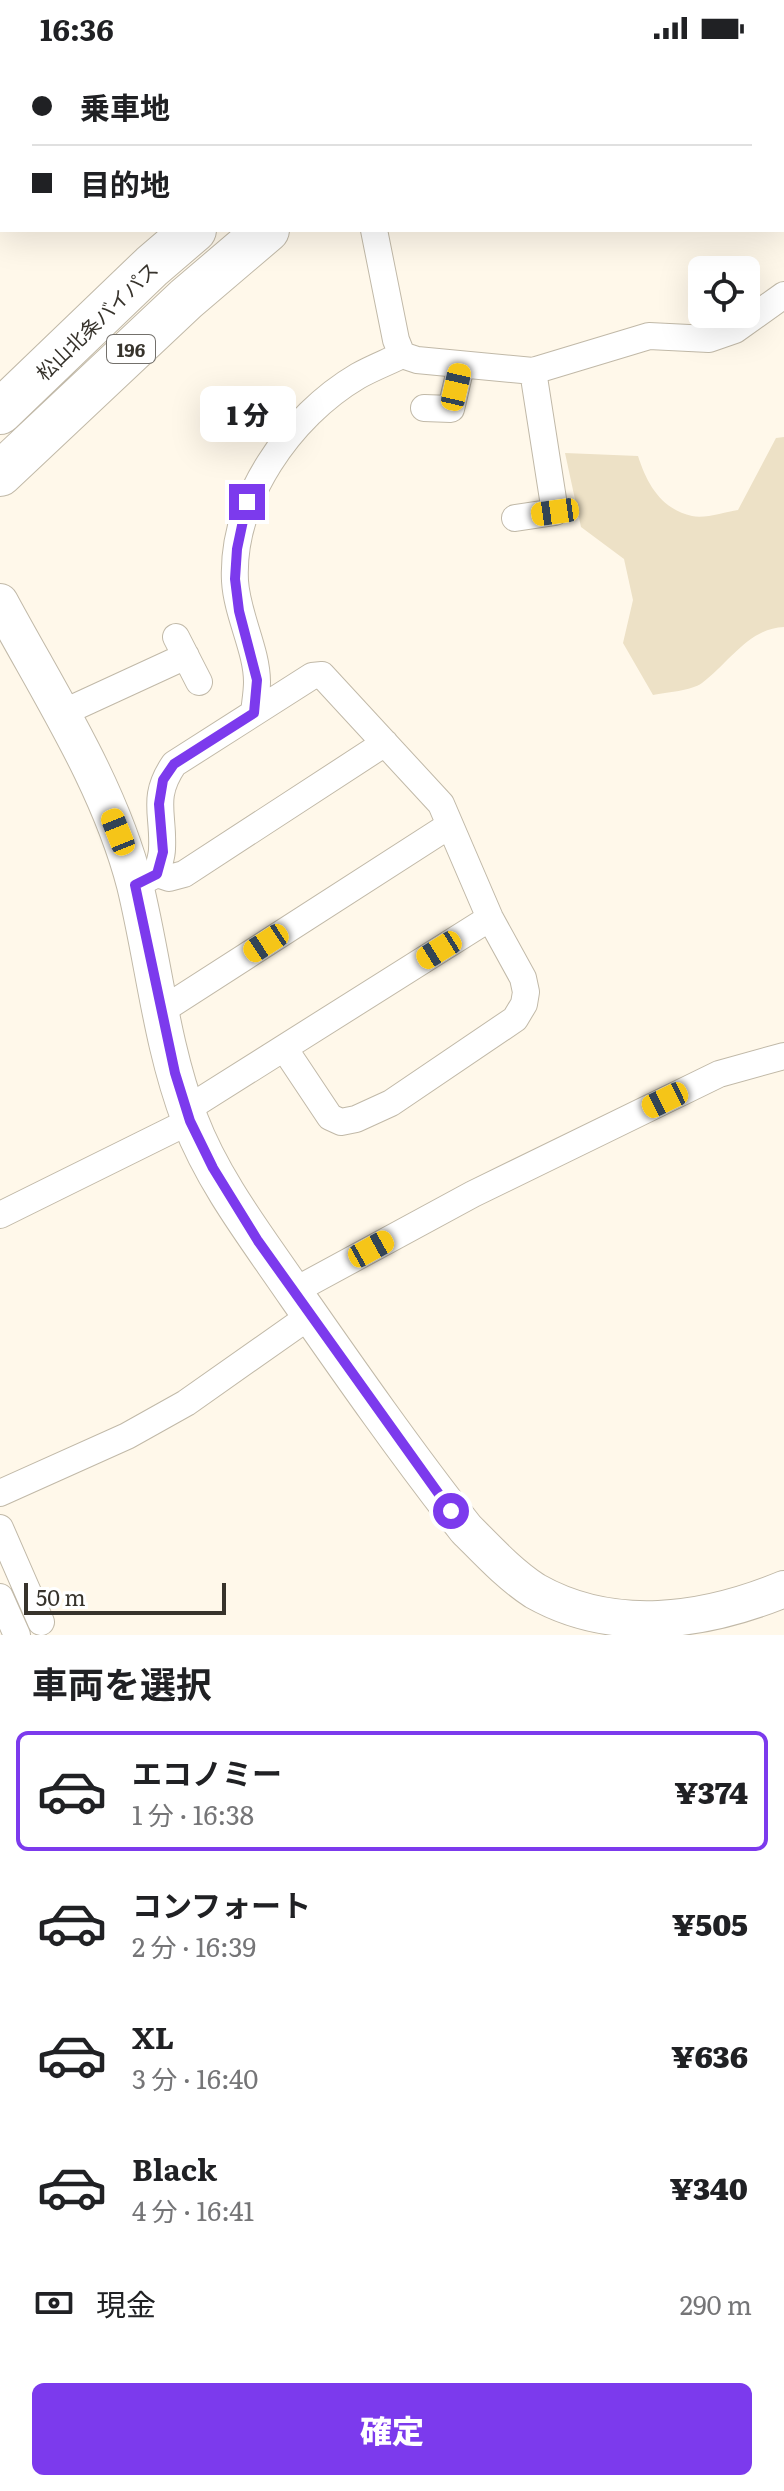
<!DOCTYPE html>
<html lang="ja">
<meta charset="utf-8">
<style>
:root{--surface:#fff;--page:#f2f2f2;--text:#202124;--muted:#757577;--line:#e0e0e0;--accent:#7c3aed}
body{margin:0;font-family:Literata,"Noto Sans JP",serif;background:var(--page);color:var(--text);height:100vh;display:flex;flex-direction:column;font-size:30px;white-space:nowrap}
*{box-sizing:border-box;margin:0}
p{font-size:26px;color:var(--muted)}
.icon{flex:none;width:44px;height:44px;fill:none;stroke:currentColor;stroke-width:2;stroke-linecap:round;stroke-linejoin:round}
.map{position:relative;height:1579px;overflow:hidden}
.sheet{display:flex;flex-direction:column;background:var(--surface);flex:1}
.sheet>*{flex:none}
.banner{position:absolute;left:0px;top:0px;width:784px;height:176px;box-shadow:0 8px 32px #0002;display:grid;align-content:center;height:176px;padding:0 32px;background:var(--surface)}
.tools{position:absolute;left:688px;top:200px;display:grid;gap:16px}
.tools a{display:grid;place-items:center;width:72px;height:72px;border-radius:12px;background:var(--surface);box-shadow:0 8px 32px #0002;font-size:40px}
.scale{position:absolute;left:24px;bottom:20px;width:202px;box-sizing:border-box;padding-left:8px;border:4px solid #37332c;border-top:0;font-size:22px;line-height:28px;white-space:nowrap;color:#37332c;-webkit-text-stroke:6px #fff;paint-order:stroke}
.end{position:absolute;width:36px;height:36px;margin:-18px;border:10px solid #7c3aed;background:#fff;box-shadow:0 0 0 4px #fff}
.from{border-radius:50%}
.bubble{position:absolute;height:56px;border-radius:12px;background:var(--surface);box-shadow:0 8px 32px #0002;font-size:26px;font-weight:800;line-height:56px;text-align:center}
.car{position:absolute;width:24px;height:48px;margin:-24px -12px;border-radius:10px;box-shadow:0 0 6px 2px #0007;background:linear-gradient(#f5c518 24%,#345 0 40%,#f5c518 0 76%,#345 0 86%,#f5c518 0)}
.banner b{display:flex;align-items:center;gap:28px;height:76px;font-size:30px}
.banner b+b{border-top:2px solid var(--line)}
.banner i{width:20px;height:20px;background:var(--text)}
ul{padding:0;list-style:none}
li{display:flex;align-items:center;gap:24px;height:120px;margin:0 16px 12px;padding:0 16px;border:4px solid transparent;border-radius:12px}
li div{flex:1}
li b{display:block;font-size:30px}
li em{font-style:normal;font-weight:800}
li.on{border-color:var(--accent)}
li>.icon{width:72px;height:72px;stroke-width:1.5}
h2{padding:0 32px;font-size:36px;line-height:96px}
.pay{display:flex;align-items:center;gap:20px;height:88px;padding:0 32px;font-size:30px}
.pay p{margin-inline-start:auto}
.primary-button{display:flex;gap:16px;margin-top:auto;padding:16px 32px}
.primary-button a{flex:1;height:92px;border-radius:12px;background:var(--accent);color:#fff;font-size:32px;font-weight:800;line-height:92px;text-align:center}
.status{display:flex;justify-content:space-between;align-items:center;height:56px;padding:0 40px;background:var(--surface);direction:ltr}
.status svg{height:22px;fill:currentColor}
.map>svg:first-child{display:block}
.green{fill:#ede1c6}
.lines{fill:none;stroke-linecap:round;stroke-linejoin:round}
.river{stroke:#bcae92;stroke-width:48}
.street-casing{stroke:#c1b9a8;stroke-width:28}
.secondary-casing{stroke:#c1b9a8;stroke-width:38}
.highway-casing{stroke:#c1b9a8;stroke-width:46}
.street{stroke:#fff;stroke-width:26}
.secondary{stroke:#fff;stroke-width:36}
.highway{stroke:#fff;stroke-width:44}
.route{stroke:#7c3aed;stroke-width:10}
.labels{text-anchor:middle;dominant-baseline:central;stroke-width:8;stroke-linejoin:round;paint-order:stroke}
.shield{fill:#fff;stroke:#73706b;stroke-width:2}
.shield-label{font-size:18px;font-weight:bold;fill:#37332c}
.street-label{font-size:20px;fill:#37332c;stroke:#fff}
</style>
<div class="status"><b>16:36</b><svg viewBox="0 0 49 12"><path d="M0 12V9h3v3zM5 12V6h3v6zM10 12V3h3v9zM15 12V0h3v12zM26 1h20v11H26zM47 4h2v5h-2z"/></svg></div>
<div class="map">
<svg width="784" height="1579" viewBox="0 0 784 1579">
<rect width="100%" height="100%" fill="#fff8ea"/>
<!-- green -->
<path class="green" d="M784 381V571C749 572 728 608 702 627 691 635 667 636 653 639L623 587 633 544 624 503 581 471 565 397 638 400C647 428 661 453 692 460 705 463 725 456 738 454L776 382Z"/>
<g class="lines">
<!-- river -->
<path class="river" d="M779 0V2
M782 55 784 57"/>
<!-- street casing -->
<g class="street-casing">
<path id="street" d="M130 0 132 2
M241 0 243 2
M758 0 760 2
M20 2 24 0
M686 2 690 0
M0 10 2 9
M782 25 784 28
M374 174 396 284 402 299 417 304 533 315 649 280 709 283 735 274 784 239
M424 352 451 353 461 310
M515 462 555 456 533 315
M176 581 199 626
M254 657C255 647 257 636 257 626 257 594 237 559 235 525 231 444 290 360 358 320 372 312 388 306 402 299
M60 658 186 600
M157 818 169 822 184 818 385 687
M135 829 157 818C158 810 162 801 162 793 164 757 151 742 174 708L312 620 322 619 441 748 490 862 523 922 526 936 524 948 515 963 391 1047 356 1063 341 1066 330 1061 284 992
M161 955 450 769
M187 1053 490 862
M0 1159 190 1065
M294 1235 473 1138 719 1018 784 1000
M0 1437 127 1380 186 1347 311 1259
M0 1472 41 1566
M0 1541 17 1579"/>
</g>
<!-- secondary casing -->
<g class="secondary-casing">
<path id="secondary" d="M0 546C49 637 109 728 135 829 154 907 161 988 190 1064 214 1127 258 1183 296 1239 351 1318 407 1398 466 1473 488 1495 509 1518 535 1535 613 1579 704 1566 784 1533"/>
</g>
<!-- highway casing -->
<g class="highway-casing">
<path id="highway" d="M408 2 411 0
M481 2 484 0
M0 356 152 210 194 174
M0 418 186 243 267 174"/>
</g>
<!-- street -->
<use href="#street" class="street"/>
<!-- secondary -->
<use href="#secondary" class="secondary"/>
<!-- highway -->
<use href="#highway" class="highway"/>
</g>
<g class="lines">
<!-- route -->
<path class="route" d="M247 446 237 493 235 523 239 555 257 624 254 657 174 708 163 724 159 748 163 796 157 818 135 829 175 1017 190 1065 213 1112 258 1185 451 1455"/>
</g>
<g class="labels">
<!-- shield labels -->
<rect class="shield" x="107" y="279" width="48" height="28" rx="6"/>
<g class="shield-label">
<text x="131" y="293">196</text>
</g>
<!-- street labels -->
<g class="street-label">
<text transform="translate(96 264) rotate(-44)">松山北条バイパス</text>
</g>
</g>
</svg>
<div class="tools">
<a><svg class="icon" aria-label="locate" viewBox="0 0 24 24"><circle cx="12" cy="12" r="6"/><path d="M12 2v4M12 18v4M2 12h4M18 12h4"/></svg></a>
</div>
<div class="scale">50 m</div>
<i class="end from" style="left:451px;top:1455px"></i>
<i class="end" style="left:247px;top:446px"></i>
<div class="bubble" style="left:200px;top:330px;width:96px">1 分</div>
<i class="car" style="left:456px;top:331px;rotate:13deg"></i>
<i class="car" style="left:555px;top:456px;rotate:262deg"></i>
<i class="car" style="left:118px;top:776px;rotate:338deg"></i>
<i class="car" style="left:266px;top:887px;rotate:237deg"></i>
<i class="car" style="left:439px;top:894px;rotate:238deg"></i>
<i class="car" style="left:665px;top:1044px;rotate:244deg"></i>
<i class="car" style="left:371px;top:1193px;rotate:61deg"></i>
<div class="banner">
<b><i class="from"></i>乗車地</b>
<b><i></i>目的地</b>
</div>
</div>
<section class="sheet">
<h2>車両を選択</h2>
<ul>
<li class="on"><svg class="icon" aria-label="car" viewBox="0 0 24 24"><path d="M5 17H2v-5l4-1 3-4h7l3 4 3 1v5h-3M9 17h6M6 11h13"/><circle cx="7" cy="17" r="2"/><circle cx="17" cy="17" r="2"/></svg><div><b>エコノミー</b><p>1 分 · 16:38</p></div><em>¥374</em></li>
<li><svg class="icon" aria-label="car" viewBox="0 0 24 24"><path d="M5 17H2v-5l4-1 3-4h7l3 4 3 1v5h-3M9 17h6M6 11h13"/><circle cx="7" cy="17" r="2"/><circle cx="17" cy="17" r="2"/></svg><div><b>コンフォート</b><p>2 分 · 16:39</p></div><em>¥505</em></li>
<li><svg class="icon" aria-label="car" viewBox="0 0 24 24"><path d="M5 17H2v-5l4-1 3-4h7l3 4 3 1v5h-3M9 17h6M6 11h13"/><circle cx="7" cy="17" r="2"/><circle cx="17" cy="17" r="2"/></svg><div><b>XL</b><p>3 分 · 16:40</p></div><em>¥636</em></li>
<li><svg class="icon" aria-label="car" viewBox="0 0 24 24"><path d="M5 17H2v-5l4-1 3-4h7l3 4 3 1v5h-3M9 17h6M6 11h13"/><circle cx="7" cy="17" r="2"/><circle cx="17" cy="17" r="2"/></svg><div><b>Black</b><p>4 分 · 16:41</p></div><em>¥340</em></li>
</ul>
<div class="pay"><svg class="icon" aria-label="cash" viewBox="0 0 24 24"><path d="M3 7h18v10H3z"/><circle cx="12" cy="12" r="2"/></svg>現金<p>290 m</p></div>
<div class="primary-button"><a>確定</a></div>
</section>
